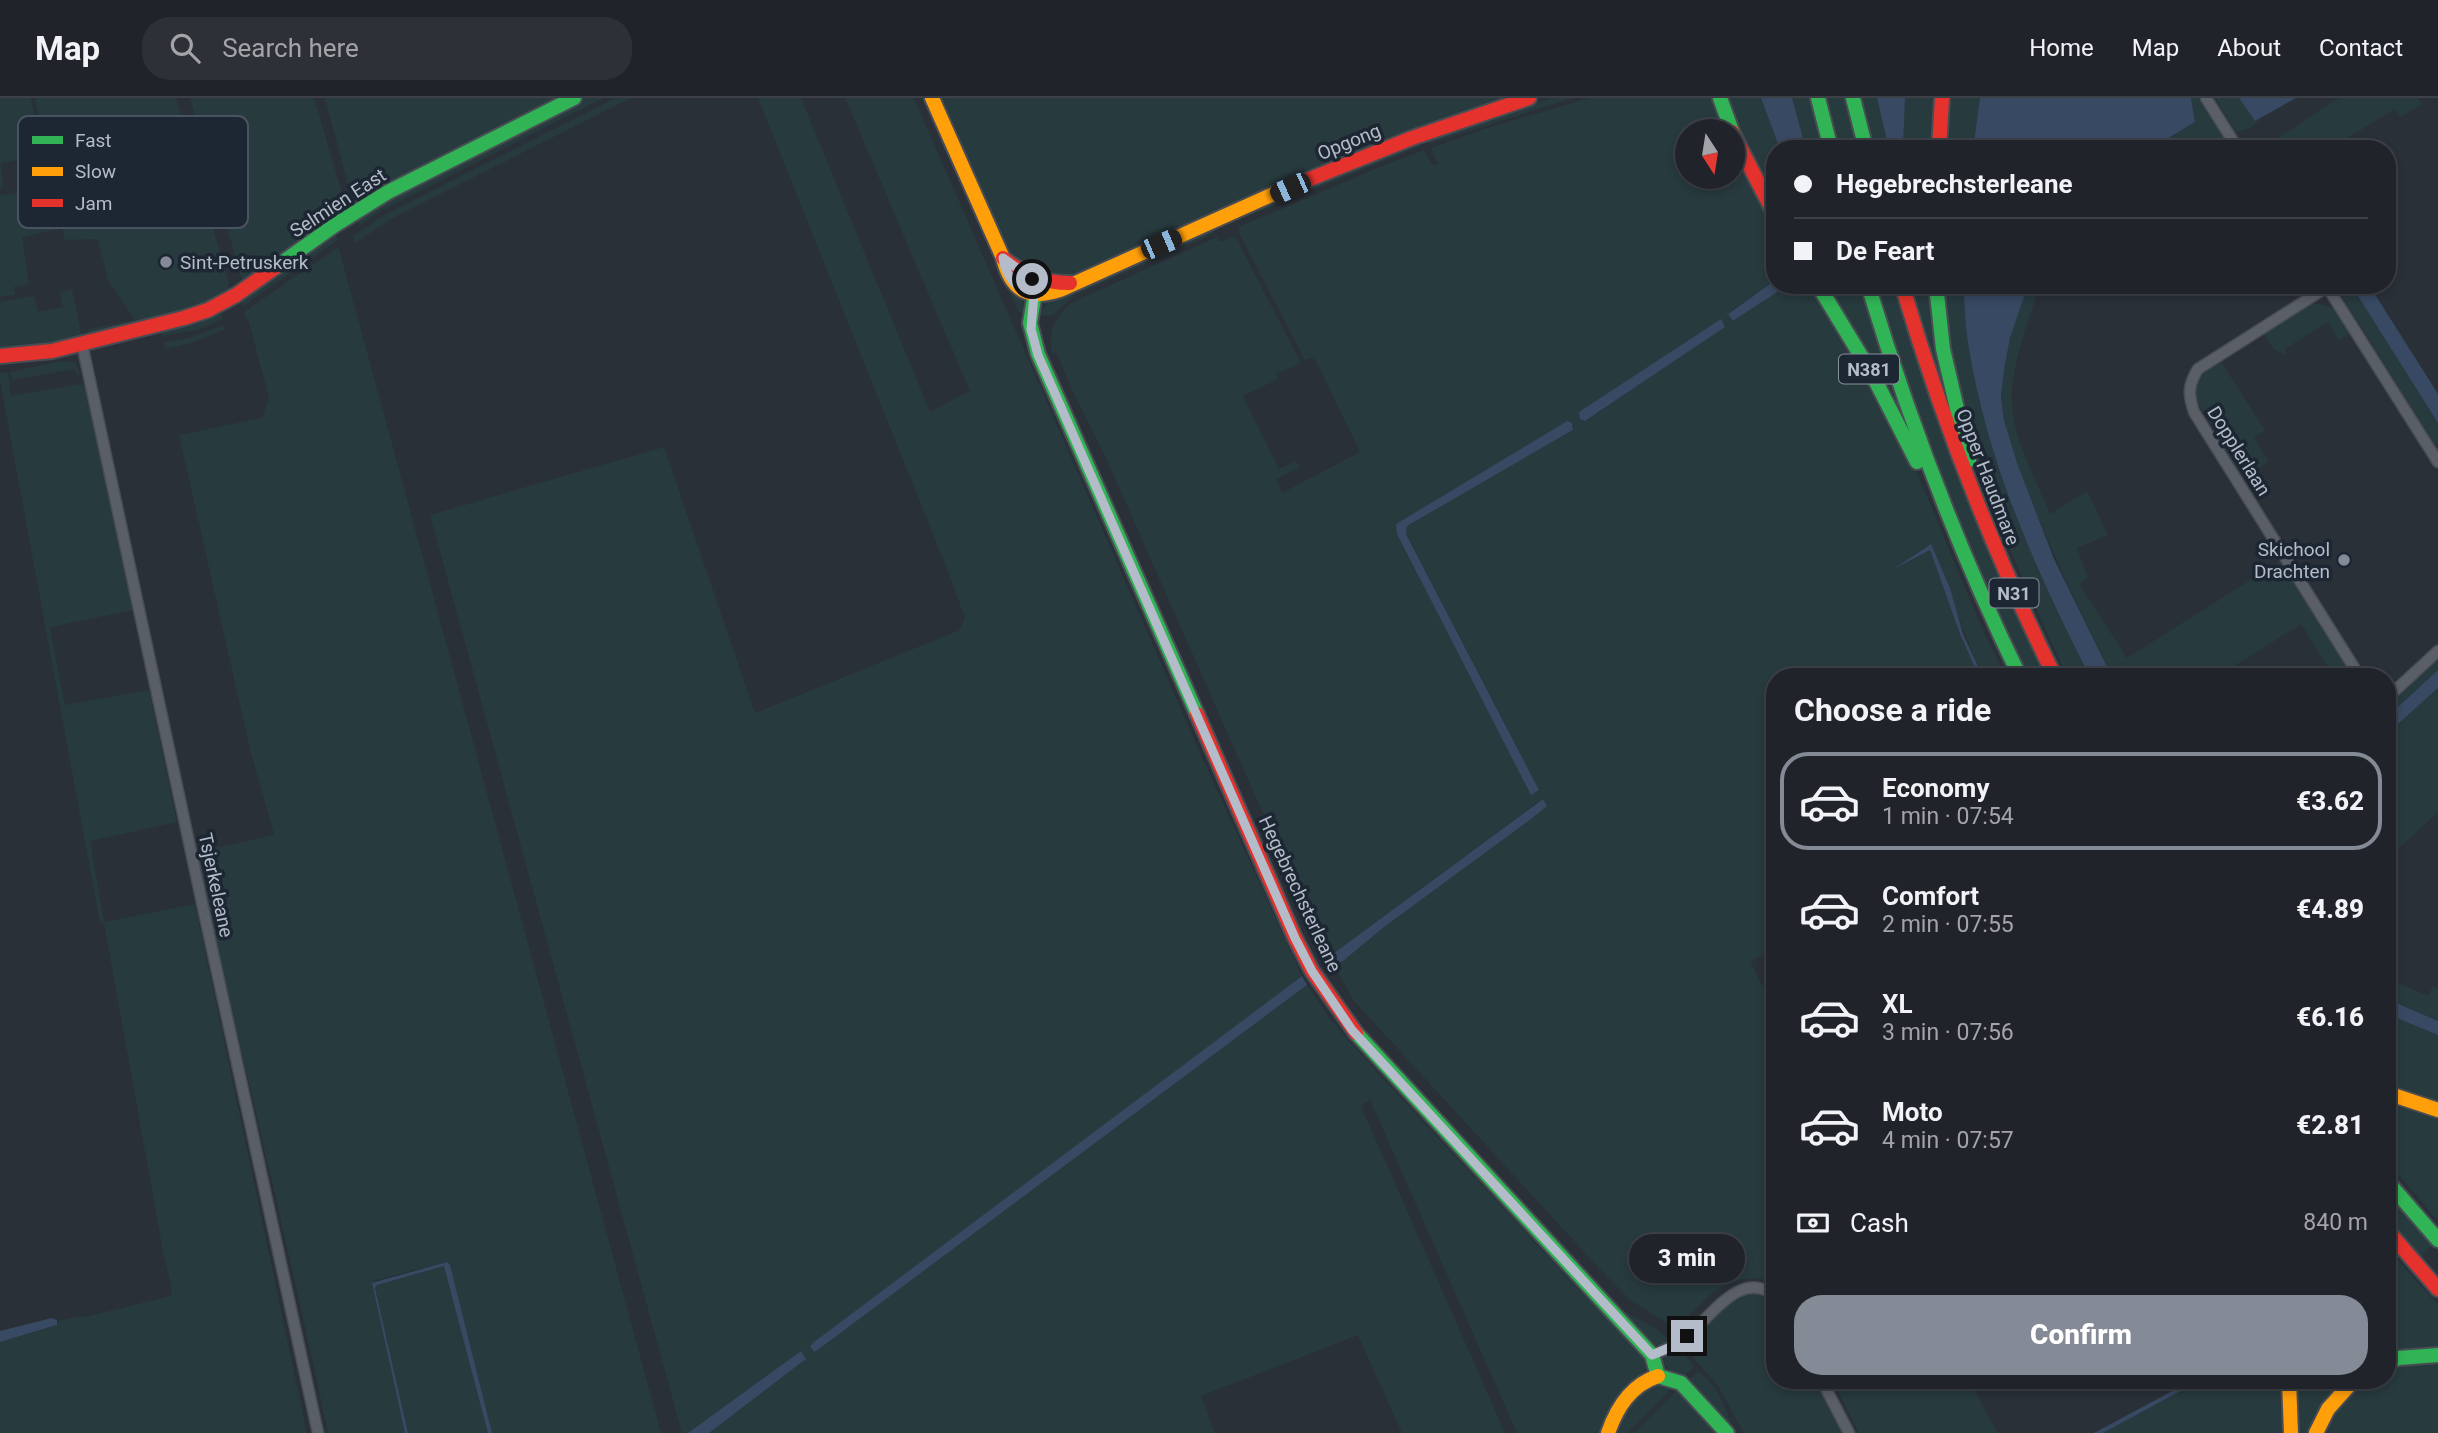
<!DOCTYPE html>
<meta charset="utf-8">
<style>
:root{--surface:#20242a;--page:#2d3036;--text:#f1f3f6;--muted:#a2a4a8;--line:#3d4147;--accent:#848b96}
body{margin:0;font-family:Roboto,sans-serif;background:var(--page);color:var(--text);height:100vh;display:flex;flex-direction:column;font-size:26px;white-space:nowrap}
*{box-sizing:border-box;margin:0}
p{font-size:23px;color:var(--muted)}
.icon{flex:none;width:38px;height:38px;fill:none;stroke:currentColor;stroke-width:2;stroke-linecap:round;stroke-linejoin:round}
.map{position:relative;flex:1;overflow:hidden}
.sheet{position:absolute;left:1766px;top:570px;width:630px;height:721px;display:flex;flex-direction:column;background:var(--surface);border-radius:28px;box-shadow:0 4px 10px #0003,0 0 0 2px var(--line)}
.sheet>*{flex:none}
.hud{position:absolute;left:1766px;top:42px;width:630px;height:154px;border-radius:28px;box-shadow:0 4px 10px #0003,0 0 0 2px var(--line);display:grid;align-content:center;height:154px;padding:0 28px;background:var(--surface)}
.needle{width:46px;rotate:168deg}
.controls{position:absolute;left:1675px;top:21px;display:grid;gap:14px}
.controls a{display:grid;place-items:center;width:70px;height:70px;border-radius:50%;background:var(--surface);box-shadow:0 4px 10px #0003,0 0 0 2px var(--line);font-size:35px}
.end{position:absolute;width:32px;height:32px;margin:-16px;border:9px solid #b4bcc9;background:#111;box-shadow:0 0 0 4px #111}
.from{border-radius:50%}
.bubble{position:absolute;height:49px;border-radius:24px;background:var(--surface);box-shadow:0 4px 10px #0003,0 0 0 2px var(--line);font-size:23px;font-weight:800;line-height:49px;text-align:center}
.car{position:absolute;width:21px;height:42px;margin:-21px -10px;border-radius:9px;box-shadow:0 0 5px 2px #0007;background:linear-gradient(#222 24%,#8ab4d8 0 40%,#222 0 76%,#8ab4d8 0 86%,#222 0)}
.hud b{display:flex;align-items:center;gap:24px;height:66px;font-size:26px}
.hud b+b{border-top:2px solid var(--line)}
.hud i{width:18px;height:18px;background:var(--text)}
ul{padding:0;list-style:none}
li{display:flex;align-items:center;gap:21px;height:98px;margin:0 14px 10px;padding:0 14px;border:4px solid transparent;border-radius:28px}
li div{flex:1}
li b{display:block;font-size:26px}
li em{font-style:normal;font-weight:800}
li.current{border-color:var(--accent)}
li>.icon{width:63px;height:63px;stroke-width:1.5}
h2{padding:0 28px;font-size:32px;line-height:84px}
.pay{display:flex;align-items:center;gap:18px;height:77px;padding:0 28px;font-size:26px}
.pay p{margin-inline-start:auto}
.primary-button{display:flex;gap:14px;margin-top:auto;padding:14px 28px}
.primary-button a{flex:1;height:80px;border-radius:28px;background:var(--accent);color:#fff;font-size:28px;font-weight:800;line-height:80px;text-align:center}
header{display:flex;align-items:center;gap:42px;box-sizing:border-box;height:98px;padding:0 35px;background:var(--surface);border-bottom:2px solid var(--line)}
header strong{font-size:33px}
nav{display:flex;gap:38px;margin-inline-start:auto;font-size:24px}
.search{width:490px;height:63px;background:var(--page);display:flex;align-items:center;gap:18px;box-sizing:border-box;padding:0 24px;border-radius:28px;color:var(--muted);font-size:26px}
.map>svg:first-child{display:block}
.green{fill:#273a3e;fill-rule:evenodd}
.water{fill:#384963}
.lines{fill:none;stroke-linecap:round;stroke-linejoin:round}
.street-casing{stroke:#484c53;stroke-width:13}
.fast-casing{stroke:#484c53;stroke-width:18}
.slow-casing{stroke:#484c53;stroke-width:18}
.jam-casing{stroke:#484c53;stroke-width:18}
.street{stroke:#5a5e66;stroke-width:10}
.fast{stroke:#30b455;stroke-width:14}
.slow{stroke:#ff9f0a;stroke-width:14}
.jam{stroke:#e5322d;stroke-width:14}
.route{stroke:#b4bcc9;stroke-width:9}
.poi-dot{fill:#848b96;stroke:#1d2633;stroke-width:2.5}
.labels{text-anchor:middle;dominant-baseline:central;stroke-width:7;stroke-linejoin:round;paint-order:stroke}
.shield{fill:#1d2633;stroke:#878f9c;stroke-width:2}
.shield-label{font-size:18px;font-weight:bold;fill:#b4bcc9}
.street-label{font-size:19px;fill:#b4bcc9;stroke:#1d2633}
.poi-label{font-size:19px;fill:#b4bcc9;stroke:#1d2633;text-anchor:start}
.key{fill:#1d2633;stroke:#4a5360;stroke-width:2}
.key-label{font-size:19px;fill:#b4bcc9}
</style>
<header>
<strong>Map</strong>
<div class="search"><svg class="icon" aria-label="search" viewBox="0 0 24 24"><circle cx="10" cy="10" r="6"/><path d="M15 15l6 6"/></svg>Search here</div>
<nav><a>Home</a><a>Map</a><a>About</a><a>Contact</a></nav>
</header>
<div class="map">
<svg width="2438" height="1335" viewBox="0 0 2438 1335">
<rect width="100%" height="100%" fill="#2a3038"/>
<!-- green -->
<path class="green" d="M0 0H31L59 131 22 139 29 186 14 189 15 197 0 199V97L38 94 32 59 1 65 3 89H0Z
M35 0H176L228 183 229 191C213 213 161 218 136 223L135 226 89 237 88 231 135 222 108 182 98 141 65 142Z
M190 0H314L343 98 342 114 243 185Z
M325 0H565L358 104 352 102Z
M585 0H603L382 112 360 127 357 118 468 58Z
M615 0H631L393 120 355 145 353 138 386 116Z
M758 0H801L930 314 970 293 845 0H914L1201 657 1302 878 810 1248 819 1251 1307 887 1331 922 1368 964 1578 1191 1608 1218 1645 1260 1648 1267 1646 1272 1631 1285 1601 1335H1517L1370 1002 1361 1008 1505 1335H1402L1358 1237 1201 1298 1215 1335H708L806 1261 801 1253 688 1335H682L430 417 664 349 755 615 960 532 965 520 947 471Z
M923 0H927L1012 191 1023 204V215L1018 213Z
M938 0H1515L1070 179C1042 181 1023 173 1006 151Z
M1551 0H1573L1429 46V40Z
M1589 0H1714L1723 33H1687V79H1732L1733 55 1774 122V183L1728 215 1734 223 1785 189 1814 187 1908 353 1981 528 2006 579H1983C1963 536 1950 490 1930 446L1890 473 1930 452 1960 536 1979 579H1774V850L1750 864 1774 910V1183C1725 1172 1707 1200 1676 1231L1629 1201 1597 1168 1354 903 1332 864 1337 866 1343 863 1384 829 1531 721 1542 701 1330 858 1321 847 1106 360 1074 296 1056 254 1054 259C1045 237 1055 217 1073 204L1217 139 1220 144 1235 138 1301 265 1276 276 1278 281 1243 298 1279 371 1296 363 1300 369 1276 381 1282 395 1360 354 1314 259 1305 262 1240 137 1238 129 1375 71 1424 52 1432 67 1438 66 1431 50 1484 31ZM1725 228 1586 323 1579 314 1594 306ZM1567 323 1574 329 1573 332 1407 428 1406 435 1539 692 1396 426Z
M1724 0H1761L1780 51H1774V109Z
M1792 0H1811L1824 51H1806Z
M1825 0H1847L1859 51H1838Z
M1860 0H1877L1889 51H1877L1865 23Z
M1905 0H1938L1936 51H1903Z
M1950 0H1980L1973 51H1943Z
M2191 0H2202L2229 46 2221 51H2150L2195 24Z
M2215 0H2239L2255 23 2261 20 2251 30 2236 34Z
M2339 0H2418L2422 6 2401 19 2395 11 2329 51H2283L2281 47 2275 51H2261Z
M1415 44 1421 48 1261 113 1263 107Z
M1212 130 1215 135 1075 197 1052 218 1038 217 1047 205Z
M333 135 339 141 243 208 241 202Z
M337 150 339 151 661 1335H492L450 1167 447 1164 376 1182 372 1185 405 1335H328C287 1140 239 948 196 754L274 737 250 651 179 337 262 320 269 300 248 221 246 222 244 214Z
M1822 187H1862L1908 330Z
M1875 187H1895L2047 579H2027L1991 504 1919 324Z
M1909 187H1932L1956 335Z
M1939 187H1963C1965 208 1965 230 1969 251 1988 367 2037 475 2090 579H2067L1997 423 1966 333Z
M2028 187H2040C2029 222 2009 272 2012 308 2015 345 2036 382 2050 416L2087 393 2108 437 2077 450 2088 480 2079 486 2127 560 2282 462 2356 579H2334L2301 526 2217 579H2112C2082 518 2053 457 2028 394 2016 362 2002 330 2002 296 2001 258 2016 222 2028 187Z
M2335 187H2351L2438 325V346L2434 345Z
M72 191 82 239 34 250 3 254 0 251V204L34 198 38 214 63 209 60 194Z
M2312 206C2334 203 2341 219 2351 236L2339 243 2328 224 2285 251 2287 257 2275 252 2263 236Z
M216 214 220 215 223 221 197 232 162 238 161 232Z
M223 227 226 231 191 245 165 251 164 244 189 240Z
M62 263 76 265 80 277 78 278 75 271 12 282 10 274Z
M2221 264 2265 332 2254 339 2269 364 2248 376 2238 372 2195 300C2193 280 2206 274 2221 264Z
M8 274 11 298 79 286 83 287 86 291 133 512 50 529 65 607 149 592 177 724 90 743 104 824 195 806 307 1335H0V1244L52 1229 58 1226V1223L80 1218 85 1219 162 1200 171 1197 172 1192 163 1153 104 825H100L0 283V275Z
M2438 559V572L2387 619V606Z
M2438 590V714L2387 761V636Z
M2389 867 2399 873 2394 883 2428 898 2433 888 2438 891V923L2387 901Z
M2387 916 2438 937V1006L2387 987Z
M2387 1004 2438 1022V1123L2387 1063Z
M2387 1092 2434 1146 2421 1158 2387 1118Z
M2387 1150 2438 1207V1253L2387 1260Z
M444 1168 446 1169 488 1335H408L375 1190 377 1187Z
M1756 1193 1774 1202V1283H1818L1845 1335H1744L1718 1288 1683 1248 1737 1197Z
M1621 1211 1653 1229 1672 1243 1654 1248 1619 1212Z
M1679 1252 1693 1266 1692 1270 1683 1279 1668 1271 1662 1263 1666 1256Z
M2412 1266H2438V1335H2326C2333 1319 2351 1287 2370 1283 2375 1282 2382 1283 2387 1283V1273Z
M1698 1274C1718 1283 1727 1316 1735 1335L1686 1284Z
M1833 1283H1969L1998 1335H1859Z
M2199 1283H2279L2282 1335H2103Z
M2293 1283H2348L2312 1335H2295Z
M1656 1287 1673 1289 1627 1335H1614C1621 1316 1637 1294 1656 1287Z
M1677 1292H1680L1721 1335H1694L1689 1332 1691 1335H1634Z"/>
<!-- water -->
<path class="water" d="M1761 0H1792L1806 51H1780Z
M1877 0H1905L1903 51H1889Z
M1980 0H2191L2195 24 2150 51H1973Z
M2239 0H2296L2255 23Z
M1774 183V187H1792L1785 189 1733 223 1728 216Z
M1963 187H2028L2010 240 2004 271 2001 299 2004 322 2017 365 2054 461 2112 579H2090C2037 475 1988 367 1969 251 1965 230 1965 208 1963 187Z
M2351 187H2369L2438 296V325Z
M1721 221 1725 229 1585 323 1580 321 1579 314Z
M1567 323 1572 325 1573 332 1407 428 1406 436 1539 692 1531 697 1397 436 1396 426Z
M1931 446 1950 490 1963 536 1983 579H1979L1960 536 1930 452 1890 473Z
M2438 572V590L2387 636V619Z
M1543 701 1547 708 1531 721 1384 829 1343 863 1336 866 1332 864 1330 858Z
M1302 878 1307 887 819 1251 814 1254 810 1248 814 1244Z
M2387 901 2438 923V937L2387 916Z
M447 1164 450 1167 492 1335H488L444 1168 377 1187 375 1190 408 1335H405L372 1185Z
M52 1220 57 1222V1227L0 1244V1233Z
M801 1253 806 1261 709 1335H688Z
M2191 1283H2199L2103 1335H2094Z"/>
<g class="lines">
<!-- street casing -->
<g class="street-casing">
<path id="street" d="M2206 0 2238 51
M2326 187 2438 364
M2327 189 2198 271C2188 287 2188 296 2194 314L2360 579
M82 246 207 828 318 1335
M2387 600 2438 553
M1652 1257C1662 1253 1673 1249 1682 1243 1708 1224 1738 1170 1774 1197
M1822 1283 1849 1335"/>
</g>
<!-- fast casing -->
<g class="fast-casing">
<path id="fast" d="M1720 0 1732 33
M1818 0 1831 51
M1853 0 1866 51
M276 169 335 127 388 94 574 0
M1037 183 1030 225 1038 256 1197 616
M1818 187 1872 276 1917 364
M1868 187C1909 322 1958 452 2020 579
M1936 187 1943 251 1969 362
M1356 935 1652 1257 1658 1278 1681 1285 1727 1335
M2387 1083 2438 1142
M2387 1264 2399 1260 2438 1257"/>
</g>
<!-- slow casing -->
<g class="slow-casing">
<path id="slow" d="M932 0 1003 160C1011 192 1028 203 1060 192L1280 93
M2387 995 2438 1012
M2289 1283 2291 1335
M1608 1335C1617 1309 1631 1287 1658 1278
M2316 1335 2328 1311 2353 1283"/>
</g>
<!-- jam casing -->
<g class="jam-casing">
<path id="jam" d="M1732 34 1774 115
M1939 51 1942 0
M1280 93 1412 40 1529 0
M1003 160C1024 177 1042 185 1070 185
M1902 187C1942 323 1992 452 2055 579
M0 258 52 253 184 220 208 212 236 197 276 169
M1197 616 1295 840 1312 873 1356 935
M2387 1132 2438 1191"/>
</g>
<!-- street -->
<use href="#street" class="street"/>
<!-- fast -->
<use href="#fast" class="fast"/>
<!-- slow -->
<use href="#slow" class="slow"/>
<!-- jam -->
<use href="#jam" class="jam"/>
</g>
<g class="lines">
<!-- route -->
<path class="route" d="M1032 181 1003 160C1006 179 1016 191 1034 197L1031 231 1038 257 1295 840 1312 873 1352 932 1652 1257 1678 1246 1687 1238"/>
</g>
<!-- markers -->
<g class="poi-dot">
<circle cx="166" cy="164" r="7"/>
<circle cx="2344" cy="462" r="7"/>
</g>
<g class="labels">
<!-- shield labels -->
<g class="shield">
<rect x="1839" y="256.5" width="60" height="29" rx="5"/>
<rect x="1989.5" y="480.5" width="49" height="29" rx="5"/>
</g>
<g class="shield-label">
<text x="1869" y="271">N381</text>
<text x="2014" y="495">N31</text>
</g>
<!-- street labels -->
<g class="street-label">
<text transform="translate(1349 44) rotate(-22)">Opgong</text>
<text transform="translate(338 105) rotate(-33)">Selmien East</text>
<text transform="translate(2239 353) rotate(58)">Dopplerlaan</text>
<text transform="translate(1988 379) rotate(69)">Opper Haudmare</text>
<text transform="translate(216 787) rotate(78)">Tsjerkeleane</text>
<text transform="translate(1300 796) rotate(65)">Hegebrechsterleane</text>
</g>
<!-- poi labels -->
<g class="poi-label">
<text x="180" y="164">Sint-Petruskerk</text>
<text x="2330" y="451" text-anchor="end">Skichool<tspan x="2330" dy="22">Drachten</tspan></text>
</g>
</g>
<!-- legend -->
<rect x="18" y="18" width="230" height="112" rx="10" class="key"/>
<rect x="32" y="38" width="31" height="8" fill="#30b455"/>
<rect x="32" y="69" width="31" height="9" fill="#ff9f0a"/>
<rect x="32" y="101" width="31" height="8" fill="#e5322d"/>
<g class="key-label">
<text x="75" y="49">Fast</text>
<text x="75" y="80">Slow</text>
<text x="75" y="112">Jam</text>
</g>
</svg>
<div class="controls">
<a><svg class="needle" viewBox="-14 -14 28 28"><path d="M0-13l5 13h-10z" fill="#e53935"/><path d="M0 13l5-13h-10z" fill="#a2a4a8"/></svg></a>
</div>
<i class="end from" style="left:1032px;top:181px"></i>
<i class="end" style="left:1687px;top:1238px"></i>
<div class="bubble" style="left:1629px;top:1136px;width:116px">3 min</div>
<i class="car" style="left:1290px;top:90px;rotate:246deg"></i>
<i class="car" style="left:1161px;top:146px;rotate:67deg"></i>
<div class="hud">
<b><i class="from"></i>Hegebrechsterleane</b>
<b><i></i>De Feart</b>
</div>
<section class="sheet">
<h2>Choose a ride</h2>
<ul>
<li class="current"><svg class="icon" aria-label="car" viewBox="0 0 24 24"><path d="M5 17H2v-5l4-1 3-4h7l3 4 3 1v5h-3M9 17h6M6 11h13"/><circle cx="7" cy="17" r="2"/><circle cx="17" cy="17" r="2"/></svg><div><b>Economy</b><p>1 min · 07:54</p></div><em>€3.62</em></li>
<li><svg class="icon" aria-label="car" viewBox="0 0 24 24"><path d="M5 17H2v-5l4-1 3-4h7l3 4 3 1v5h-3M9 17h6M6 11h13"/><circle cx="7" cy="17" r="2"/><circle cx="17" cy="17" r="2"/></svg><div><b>Comfort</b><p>2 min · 07:55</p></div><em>€4.89</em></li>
<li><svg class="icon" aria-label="car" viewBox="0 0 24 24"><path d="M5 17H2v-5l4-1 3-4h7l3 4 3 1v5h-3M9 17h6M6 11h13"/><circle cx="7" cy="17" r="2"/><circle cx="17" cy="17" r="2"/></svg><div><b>XL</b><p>3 min · 07:56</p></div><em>€6.16</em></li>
<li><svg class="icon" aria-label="car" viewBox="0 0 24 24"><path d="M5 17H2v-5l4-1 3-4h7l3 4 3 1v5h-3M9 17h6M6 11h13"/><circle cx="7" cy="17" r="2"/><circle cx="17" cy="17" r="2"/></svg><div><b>Moto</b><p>4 min · 07:57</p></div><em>€2.81</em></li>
</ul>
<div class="pay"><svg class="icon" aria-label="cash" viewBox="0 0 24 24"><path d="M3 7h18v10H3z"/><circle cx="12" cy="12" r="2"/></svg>Cash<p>840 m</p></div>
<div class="primary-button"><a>Confirm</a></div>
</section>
</div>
